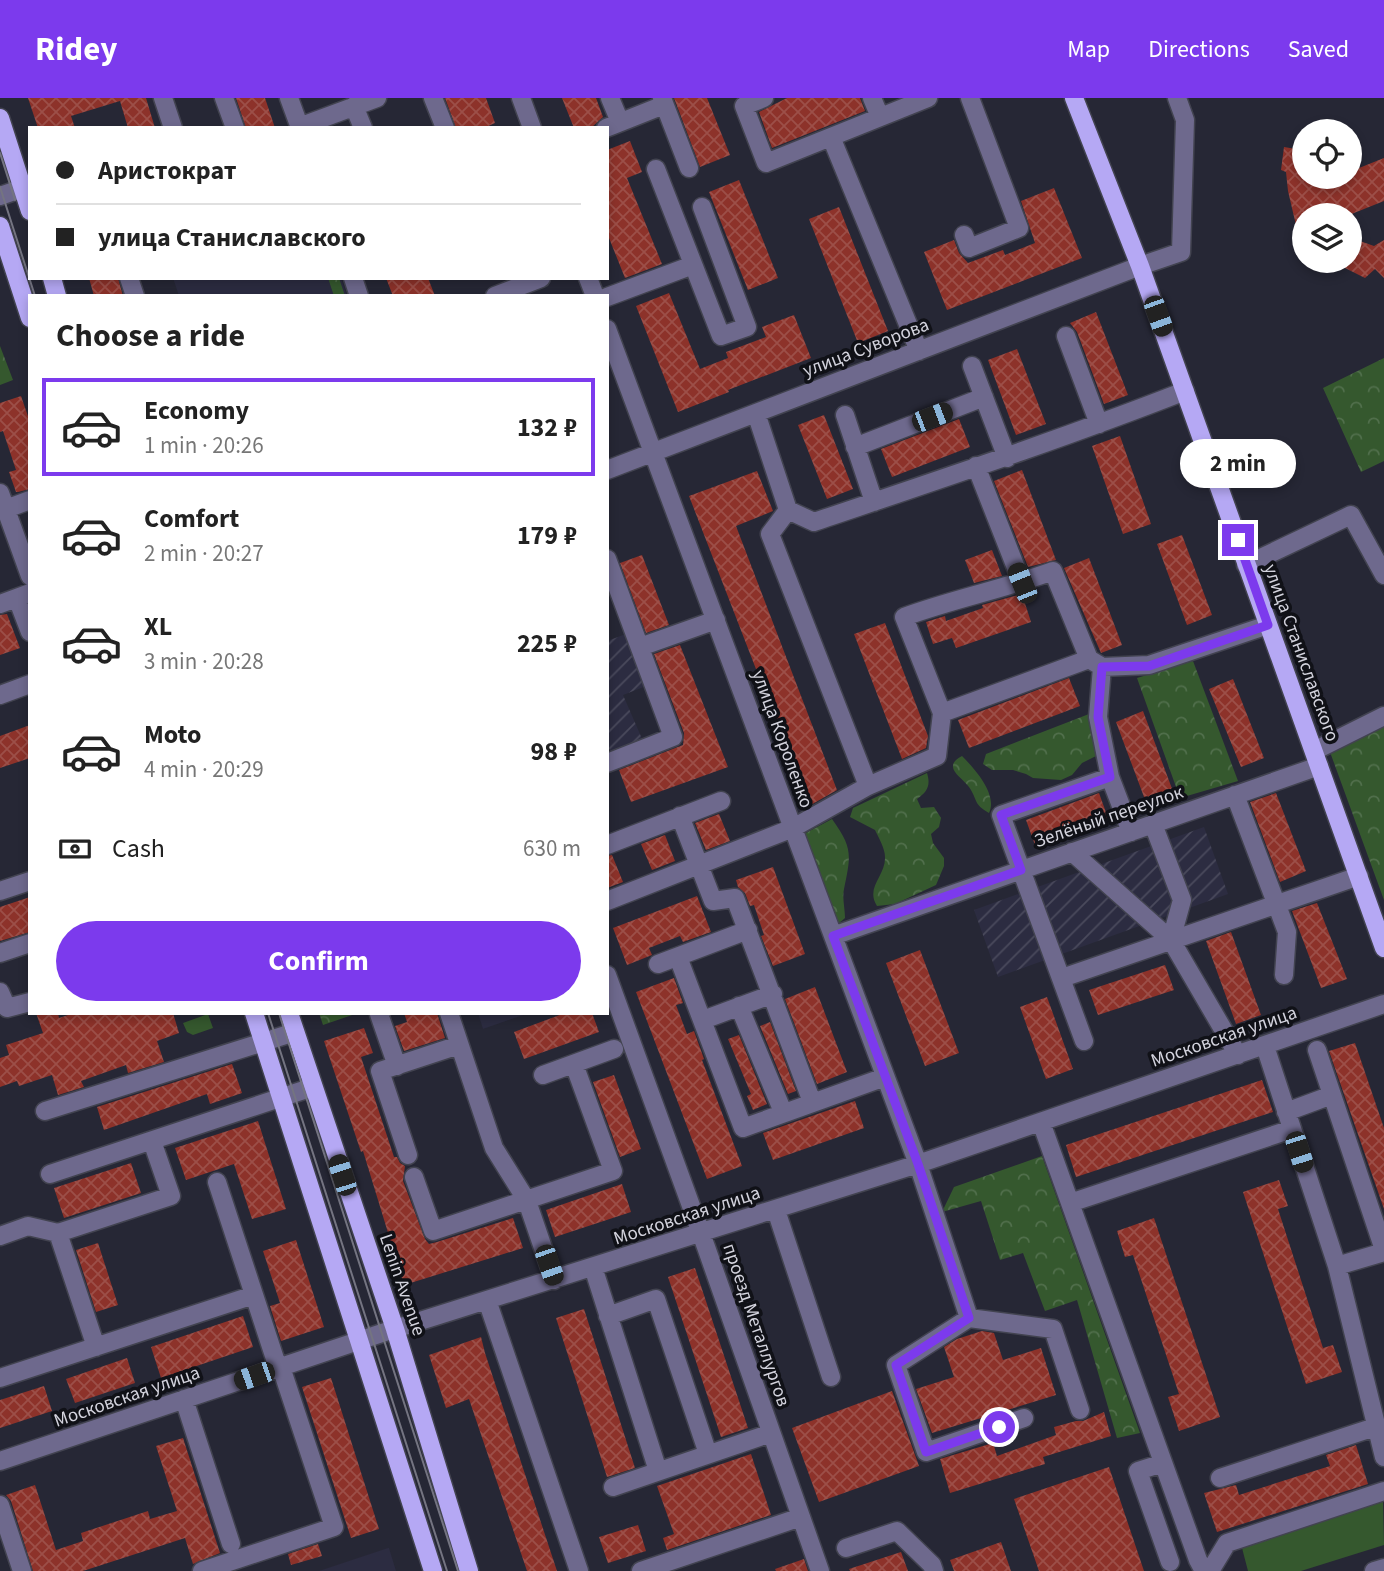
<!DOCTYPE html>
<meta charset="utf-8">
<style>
:root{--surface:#fff;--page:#f2f2f2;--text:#222;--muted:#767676;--line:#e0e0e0;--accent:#7c3aed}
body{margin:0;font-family:"Source Sans 3",sans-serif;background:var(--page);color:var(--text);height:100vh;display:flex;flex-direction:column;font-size:26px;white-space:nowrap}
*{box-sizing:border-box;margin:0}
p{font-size:23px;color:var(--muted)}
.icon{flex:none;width:38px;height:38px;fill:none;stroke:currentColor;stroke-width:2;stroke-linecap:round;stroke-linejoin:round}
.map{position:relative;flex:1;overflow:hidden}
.panel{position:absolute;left:28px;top:196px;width:581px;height:721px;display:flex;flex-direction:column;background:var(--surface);border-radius:0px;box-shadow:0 4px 10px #0003}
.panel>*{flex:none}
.banner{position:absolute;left:28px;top:28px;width:581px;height:154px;border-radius:0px;box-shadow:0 4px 10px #0003;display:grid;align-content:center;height:154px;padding:0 28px;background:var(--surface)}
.controls{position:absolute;left:1292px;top:21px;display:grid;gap:14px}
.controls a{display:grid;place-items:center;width:70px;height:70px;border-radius:50%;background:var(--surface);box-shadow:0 4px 10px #0003;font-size:35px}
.end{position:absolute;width:32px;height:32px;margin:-16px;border:9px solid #7c3aed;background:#fff;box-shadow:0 0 0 4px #fff}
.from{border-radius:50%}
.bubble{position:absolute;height:49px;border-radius:24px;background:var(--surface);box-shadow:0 4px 10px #0003;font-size:23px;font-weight:700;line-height:49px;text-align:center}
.car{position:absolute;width:21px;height:42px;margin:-21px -10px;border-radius:9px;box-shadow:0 0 5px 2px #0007;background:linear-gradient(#222 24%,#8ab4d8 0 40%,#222 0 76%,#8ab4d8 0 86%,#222 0)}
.banner b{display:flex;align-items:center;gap:24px;height:66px;font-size:26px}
.banner b+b{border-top:2px solid var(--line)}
.banner i{width:18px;height:18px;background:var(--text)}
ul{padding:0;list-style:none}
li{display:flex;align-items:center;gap:21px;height:98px;margin:0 14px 10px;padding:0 14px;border:4px solid transparent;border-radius:0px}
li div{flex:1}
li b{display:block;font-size:26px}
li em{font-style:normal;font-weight:700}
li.active{border-color:var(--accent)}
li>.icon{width:63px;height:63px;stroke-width:1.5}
h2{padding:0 28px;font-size:32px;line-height:84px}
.pay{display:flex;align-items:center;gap:18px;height:77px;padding:0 28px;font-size:26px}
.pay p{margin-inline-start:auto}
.button{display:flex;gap:14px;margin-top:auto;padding:14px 28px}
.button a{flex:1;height:80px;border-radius:42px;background:var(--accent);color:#fff;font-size:28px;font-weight:700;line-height:80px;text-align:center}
header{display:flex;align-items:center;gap:42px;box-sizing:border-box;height:98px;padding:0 35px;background:var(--accent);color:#fff}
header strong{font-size:33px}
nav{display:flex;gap:38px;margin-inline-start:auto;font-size:24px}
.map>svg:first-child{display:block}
.built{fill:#2c2c41}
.industrial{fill:url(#industrial-furrows)}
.green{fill:#35582e}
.forest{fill:url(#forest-crowns)}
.building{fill:url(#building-cross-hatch)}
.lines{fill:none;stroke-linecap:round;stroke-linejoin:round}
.minor-casing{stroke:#424350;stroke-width:21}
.major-casing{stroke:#424350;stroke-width:21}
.minor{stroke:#6e698d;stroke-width:18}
.major{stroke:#b5a8f4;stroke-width:18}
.tram{stroke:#747481;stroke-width:2}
.route{stroke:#7c3aed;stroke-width:9}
.labels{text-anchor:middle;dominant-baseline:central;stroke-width:7;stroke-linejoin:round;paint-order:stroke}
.street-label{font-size:19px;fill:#d3d3dd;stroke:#101117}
</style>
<header>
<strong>Ridey</strong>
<nav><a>Map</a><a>Directions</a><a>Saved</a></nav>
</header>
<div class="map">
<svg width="1384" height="1473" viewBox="0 0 1384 1473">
<defs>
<pattern id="industrial-furrows" width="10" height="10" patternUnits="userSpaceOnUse" patternTransform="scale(1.75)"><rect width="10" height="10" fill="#2c2c41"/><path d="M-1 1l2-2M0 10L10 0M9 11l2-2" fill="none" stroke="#4a4a5c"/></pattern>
<pattern id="forest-crowns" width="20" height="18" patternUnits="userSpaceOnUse" patternTransform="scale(1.75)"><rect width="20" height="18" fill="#35582e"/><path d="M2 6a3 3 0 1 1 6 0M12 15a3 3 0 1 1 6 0" fill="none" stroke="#516f4c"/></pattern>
<pattern id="building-cross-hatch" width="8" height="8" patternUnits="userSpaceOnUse" patternTransform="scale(1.75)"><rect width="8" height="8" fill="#8d322a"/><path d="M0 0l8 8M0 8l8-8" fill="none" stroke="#9c4f48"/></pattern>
</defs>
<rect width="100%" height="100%" fill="#262735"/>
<!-- built -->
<path class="built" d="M173 180H341L347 198H179Z
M478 915H529L483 931Z
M389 1450 396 1473H319L388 1450Z"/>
<!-- industrial -->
<path class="industrial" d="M626 536 646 588 623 597 646 650 614 663 607 645V543Z
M1204 729 1228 796 998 879 974 812Z"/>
<!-- green -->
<path class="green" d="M208 916 213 930 193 937 187 934 183 925Z
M1383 1402 1384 1447 1301 1473H1248L1242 1450Z"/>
<!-- forest -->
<path class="forest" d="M328 180H339L345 198H334Z
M0 248 13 282 0 287Z
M1384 260V363L1361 374 1323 290Z
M1193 563 1238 683 1180 700 1137 580Z
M1089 616 1099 650 1096 658 1082 665 1072 677 1061 682 1033 680 1026 676 1013 672H992L983 666 986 656Z
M1384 628V802L1330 654Z
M962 658C975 671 998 697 989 715 973 706 978 702 969 689 962 679 941 669 962 658Z
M927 675C931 688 927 694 917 701L921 710 934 709 941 720 939 729 931 736 933 745 944 760V768L936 787 895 806 877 808C865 789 886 778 885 759 885 751 879 740 875 732L850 719 853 710Z
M832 721C853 750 851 757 844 791 842 799 845 811 845 820L838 826 804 736Z
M319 915H358L323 927Z
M1042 1058 1140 1335 1117 1340 1077 1202 1045 1213 1023 1155 1000 1162 981 1103 942 1114 954 1089Z"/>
<!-- building -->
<path class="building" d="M28 0H146L155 30H128L120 3 71 18 75 30H38Z
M236 0H265L275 30H246Z
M445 0H486L495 25 484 30H456Z
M562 0H596L603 19 591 30H574Z
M674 0H707L730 57 700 69Z
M787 0H860L865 13 772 50 759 14Z
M630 43 642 74 627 80 662 166 625 180 607 135V52Z
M1284 49 1302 52 1300 61 1304 62V79H1319L1317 88 1339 79H1349V74L1384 60V103L1349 117H1304V140H1299L1288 93 1286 74 1281 72Z
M739 82 778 180 748 192 709 94Z
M1054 90 1082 160 947 212 924 154 954 142 959 155 968 165 1003 152 1005 157 1035 145 1021 103Z
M839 109 888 233 858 245 809 121Z
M1349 137 1360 143 1374 148 1384 142V180L1375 171 1365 180 1331 163H1349Z
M89 180H118L123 198H94Z
M386 180H428L435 198H393Z
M669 195 700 271 728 260 726 254 766 239 762 229 794 217 811 260 728 292 729 294 678 314 636 208Z
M1096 214 1128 297 1104 306 1077 234 1070 225Z
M1017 251 1046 326 1016 337 988 262Z
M21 298 30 324V391L18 394H16L9 374 16 372 3 333 0 334V305Z
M824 317 853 391 827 401 798 327Z
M959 321 970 349 892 379 881 351Z
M1120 338 1151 426 1123 436 1092 348Z
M1022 372 1056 462 1028 469 994 383Z
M757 373 773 413 736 428 837 692 809 708 689 398Z
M1182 437 1212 517 1187 527 1157 446Z
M992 452 1002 478 974 485 965 462Z
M642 457 669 527 646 535 620 465Z
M1089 460 1122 547 1101 555 1064 470Z
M1022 496 1031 524 956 550 952 540 933 546 926 524 945 518 946 523 983 510 982 507Z
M7 516 20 550 0 557V517Z
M885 525 928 638 926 650 902 661 854 536Z
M680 547 728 669 631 704 619 672 683 647 684 635 654 556Z
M1069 580 1080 608 969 650 958 622Z
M1233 581 1264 660 1241 669 1209 591Z
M1143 613 1174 696 1147 707 1116 624Z
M30 627V660L0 670V638Z
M1099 695 1108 720 1035 747 1026 722Z
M1276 695 1306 773 1280 784 1250 704Z
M719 716 730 743 706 752 695 725Z
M665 737 675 763 652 772 641 746Z
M612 757 623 784 607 790V758Z
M773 769 805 856 773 868 761 838 764 837 754 807 750 808 745 795 738 789 736 782Z
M697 798 711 834 683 844 680 838 649 850 652 857 627 867 613 830Z
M30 799V834L0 843V809Z
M1317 805 1347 881 1321 890 1292 813Z
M1231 834 1261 917 1236 926 1206 843Z
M920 852 959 955 925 968 886 865Z
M1165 867 1174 892 1098 917 1089 892Z
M674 880 683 905 676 907 687 936 694 933 704 961 702 962 742 1068 707 1081 636 894Z
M815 889 847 974 817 986 785 901Z
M1047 899 1073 971 1046 981 1020 909Z
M36 915H58L59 920 74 915H173L179 935 157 943 164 964 128 975 126 967 81 983 84 989 58 997 52 977 19 988 17 983 0 989V960L9 957 6 947 43 935Z
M404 915H437L445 940 404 953 395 928 407 924Z
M565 915H592L599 934 524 961 514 934Z
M770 924 796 993 788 996 760 928Z
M364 930 373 955 361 959 394 1059H397L400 1065 405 1068 403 1083 425 1141 429 1146 437 1144 513 1120 523 1150 404 1187 363 1053 361 1054 324 943Z
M739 937 767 1006 753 1012 747 998 751 996 728 941Z
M1355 945 1384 1030V1111L1329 953Z
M232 966 242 995 210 1006 207 996 104 1032 97 1009Z
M614 977 641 1051 620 1059 593 984Z
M1262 982 1273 1014 1076 1079 1066 1047Z
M855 1003 864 1030 773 1062 763 1035Z
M258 1023 286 1111 252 1121 234 1066 186 1082 175 1050Z
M131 1065 141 1095 64 1120 54 1090Z
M1279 1082 1288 1108 1278 1111 1323 1250 1333 1247 1342 1274 1306 1286 1243 1094Z
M622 1086 631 1114 555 1139 546 1112Z
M1154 1120 1220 1319 1179 1333 1168 1299 1179 1296 1133 1157 1125 1159 1117 1133Z
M296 1142 324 1229 281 1243 270 1208 280 1205 263 1153Z
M98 1145 118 1207 96 1214 76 1152Z
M695 1170 748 1330 721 1339 668 1179Z
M584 1211 635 1370 607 1379 556 1220Z
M243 1218 253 1249 161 1280 151 1249Z
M982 1233 994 1235 1003 1262 1041 1250 1056 1297 932 1335 916 1291 954 1279 944 1249 957 1241Z
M481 1239 485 1255 557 1473H527L469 1301 446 1310 429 1257Z
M127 1260 135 1285 75 1305 66 1281Z
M331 1280 379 1431 351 1440 302 1289Z
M44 1288 52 1313 0 1330V1302Z
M892 1293 919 1368 819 1404 792 1330Z
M1104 1314 1111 1338 1043 1359 1045 1366 950 1395 940 1361 993 1345 997 1358 1056 1337 1054 1329 1076 1323H1083Z
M183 1340 220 1455 193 1466 185 1440 83 1473H33L11 1403 6 1397 35 1387 56 1452 83 1443 81 1435 148 1413 150 1421 177 1413 156 1348Z
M1356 1347 1368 1386 1217 1434 1204 1395 1236 1387 1239 1397 1330 1368 1326 1357Z
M751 1356 771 1417 667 1452 663 1440 674 1436 657 1388Z
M1109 1369 1144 1473H1039L1014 1401Z
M638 1427 646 1453 608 1465 599 1439Z
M1001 1444 1011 1473H954L950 1462Z
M318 1446 322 1458 291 1467 288 1456Z
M901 1454 908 1473H850L849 1471Z
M804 1461 808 1473H776L775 1471Z"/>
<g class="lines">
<!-- minor casing -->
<g class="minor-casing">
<path id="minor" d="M163 0 173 30
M224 0 235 30
M289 0 300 30
M433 0 445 30
M521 0 532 30
M610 0 620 24
M662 0 689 70
M764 0 744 8 766 65 928 0
M872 0 880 19
M354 8 363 30
M299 29 377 0
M606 30 664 7
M831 39 919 253
M656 71 721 238 747 229 702 109
M0 98 23 90
M964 137 969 150 1019 130 970 0
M129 180 135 198
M353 180 359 198
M588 180 595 198
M495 198 541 180
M607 199 693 167
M607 231 918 1066 969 1220
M1066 238 1099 326
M972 268 1007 360
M756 315 788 412 814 424C938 382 1062 341 1185 293
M845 317 874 404
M855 349 984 299
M976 368 1022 485
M607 372 1140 168 1181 154 1185 22 1177 0
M0 395 30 478
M6 411 30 402
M788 412 770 436 868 688
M607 461 673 639 607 665
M1246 467 1351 417 1384 477
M17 500 30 534
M0 506 30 495
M640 549 716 522
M1102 569 1149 567 1268 527
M1102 569 1098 619 1110 679 1131 734
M0 597 30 586
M942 615 1089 561 1099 567
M1314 653 1384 618
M1235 697 1287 834 1284 877
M680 718 713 803 735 800 812 1004
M1153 726 1182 802 1171 842
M607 747 721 703
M1072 754 1171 842 1238 957
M0 793 30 783
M607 803 793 730 868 688 937 658 942 615 904 519C953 501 1004 491 1053 473L1089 561
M833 838 1319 668
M0 855 30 845
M678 859 743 1030 885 979
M658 866 748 832
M607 877 706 1149 820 1473
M1062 880 1359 778
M0 894 7 910 30 904
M739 908 783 1014
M381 915 379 916 397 968
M449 915 494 1050 527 1103 554 1182
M703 922 773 896
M1084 943 1001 717 1110 679
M1265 948 1337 1168 1384 1359
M1317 952 1384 1152
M543 977 614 951
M45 1013 295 934
M1286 1014 1332 997
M1041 1024 1198 1462 1204 1473
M408 1057 380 973 459 947
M50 1076 313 989
M414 1079 433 1133 613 1073 574 966
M217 1084 278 1270
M1070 1105 1292 1031
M776 1112 831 1279
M58 1135 96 1249
M0 1138 28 1128 58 1135 171 1098 152 1043
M1337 1168 1384 1154
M593 1169 658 1373
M487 1202 579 1473
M608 1218 656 1201 708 1356
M0 1280 254 1197
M184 1301 231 1446
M1024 1320 926 1354 896 1267 969 1220 1053 1231 1080 1312
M0 1363 382 1235 918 1066 1384 906
M1163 1365 1138 1373 1170 1464
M1220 1380 1375 1329
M613 1389 771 1335
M0 1407 22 1473
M846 1450 897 1433 932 1467 934 1473
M202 1473 334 1429 281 1269
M641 1473 801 1419
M1210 1473 1227 1445 1384 1393
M1374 1473 1384 1470"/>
</g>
<!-- major casing -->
<g class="major-casing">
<path id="major" d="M1074 0 1140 168 1384 850
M0 20 30 113
M0 128 30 220
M52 180 57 198
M254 915 433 1473
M289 915 395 1231 469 1473"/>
</g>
<!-- minor -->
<use href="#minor" class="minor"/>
<!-- major -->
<use href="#major" class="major"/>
<!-- tram -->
<path class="tram" d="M0 55 15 102
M0 89 35 198
M268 915 447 1473
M279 915 458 1473"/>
</g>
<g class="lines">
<!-- route -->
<path class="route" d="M999 1329 926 1354 896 1267 969 1220 918 1066 833 838 1021 772 1001 717 1110 679 1098 619 1102 569 1149 568 1268 527 1238 442"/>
</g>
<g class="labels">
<!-- street labels -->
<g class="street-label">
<text transform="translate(866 250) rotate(-21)">улица Суворова</text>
<text transform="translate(1301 555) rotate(70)">улица Станиславского</text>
<text transform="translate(782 641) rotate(70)">улица Короленко</text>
<text transform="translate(1109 719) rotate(-19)">Зелёный переулок</text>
<text transform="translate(1224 939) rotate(-19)">Московская улица</text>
<text transform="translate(687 1118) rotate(-18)">Московская улица</text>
<text transform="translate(402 1187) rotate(71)">Lenin Avenue</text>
<text transform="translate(756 1227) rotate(71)">проезд Металлургов</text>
<text transform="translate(127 1299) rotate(-19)">Московская улица</text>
</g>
</g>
</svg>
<div class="controls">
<a><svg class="icon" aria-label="locate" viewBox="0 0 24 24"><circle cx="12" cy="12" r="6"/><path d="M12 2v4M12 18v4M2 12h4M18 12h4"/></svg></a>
<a><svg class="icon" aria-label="layers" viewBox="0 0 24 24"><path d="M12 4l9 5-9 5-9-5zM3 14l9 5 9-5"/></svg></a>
</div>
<i class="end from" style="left:999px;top:1329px"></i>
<i class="end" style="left:1238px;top:442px"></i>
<div class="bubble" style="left:1180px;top:341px;width:116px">2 min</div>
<i class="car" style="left:1158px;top:218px;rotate:160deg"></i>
<i class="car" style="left:932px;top:319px;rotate:69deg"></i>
<i class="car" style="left:1022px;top:485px;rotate:338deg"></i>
<i class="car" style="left:1299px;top:1054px;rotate:162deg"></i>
<i class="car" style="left:342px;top:1077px;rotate:342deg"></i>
<i class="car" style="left:549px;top:1167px;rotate:161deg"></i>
<i class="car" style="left:254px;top:1278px;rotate:251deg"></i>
<div class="banner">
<b><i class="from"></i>Аристократ</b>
<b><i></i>улица Станиславского</b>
</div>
<section class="panel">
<h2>Choose a ride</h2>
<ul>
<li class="active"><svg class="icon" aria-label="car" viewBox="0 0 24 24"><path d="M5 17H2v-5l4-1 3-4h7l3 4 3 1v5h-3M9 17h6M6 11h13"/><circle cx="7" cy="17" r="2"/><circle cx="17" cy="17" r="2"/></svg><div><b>Economy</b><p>1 min · 20:26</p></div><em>132 ₽</em></li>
<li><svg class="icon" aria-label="car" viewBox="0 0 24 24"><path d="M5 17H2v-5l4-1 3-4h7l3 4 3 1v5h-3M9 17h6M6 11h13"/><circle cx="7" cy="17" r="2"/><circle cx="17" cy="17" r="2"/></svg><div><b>Comfort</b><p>2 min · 20:27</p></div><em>179 ₽</em></li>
<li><svg class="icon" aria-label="car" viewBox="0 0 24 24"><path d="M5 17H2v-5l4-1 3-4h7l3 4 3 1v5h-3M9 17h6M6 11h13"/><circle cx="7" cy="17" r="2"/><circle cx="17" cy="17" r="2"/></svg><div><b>XL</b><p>3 min · 20:28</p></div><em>225 ₽</em></li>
<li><svg class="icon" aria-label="car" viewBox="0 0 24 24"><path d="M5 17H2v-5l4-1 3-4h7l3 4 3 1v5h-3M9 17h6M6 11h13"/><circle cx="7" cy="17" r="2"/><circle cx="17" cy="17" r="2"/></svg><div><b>Moto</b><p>4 min · 20:29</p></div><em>98 ₽</em></li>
</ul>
<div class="pay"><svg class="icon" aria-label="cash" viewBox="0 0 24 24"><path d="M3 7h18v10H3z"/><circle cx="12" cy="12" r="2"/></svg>Cash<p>630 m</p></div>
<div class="button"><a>Confirm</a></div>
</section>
</div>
